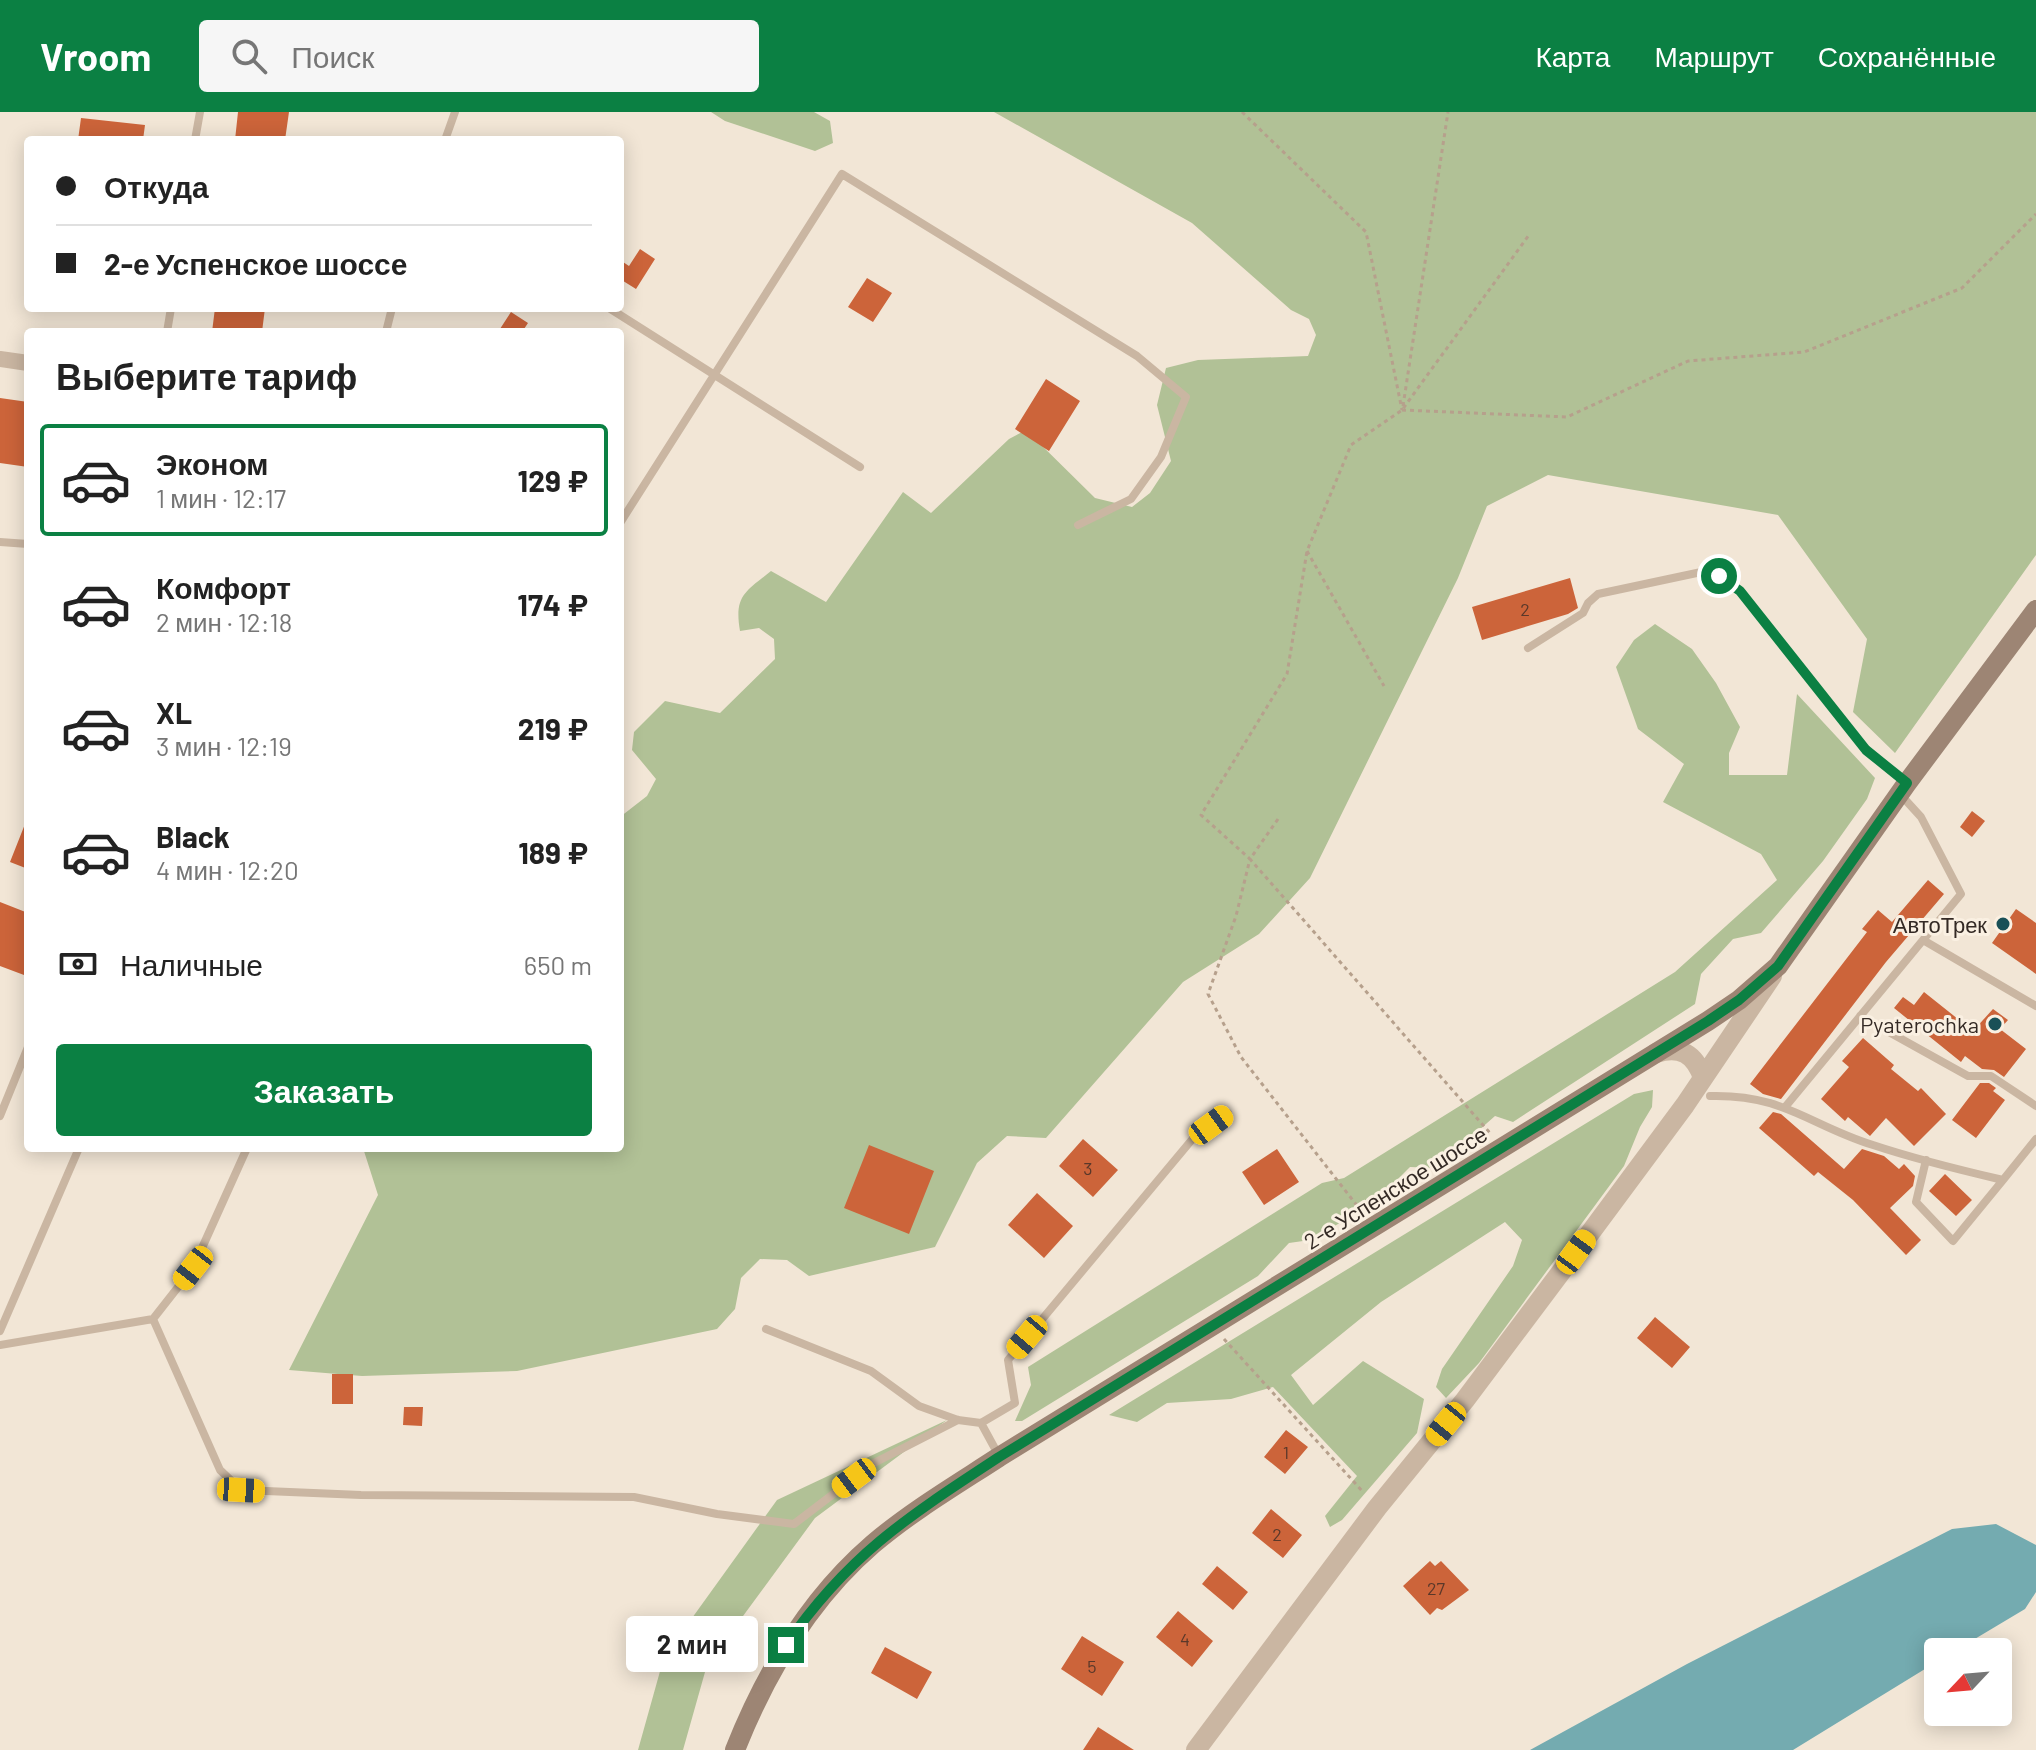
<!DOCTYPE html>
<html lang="ru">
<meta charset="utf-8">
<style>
:root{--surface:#fff;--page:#f6f6f6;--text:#222;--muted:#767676;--line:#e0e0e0;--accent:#0b8043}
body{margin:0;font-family:Barlow,sans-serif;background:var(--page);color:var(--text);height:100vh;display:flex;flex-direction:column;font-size:30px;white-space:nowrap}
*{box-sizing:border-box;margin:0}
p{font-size:26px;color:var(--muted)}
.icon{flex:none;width:44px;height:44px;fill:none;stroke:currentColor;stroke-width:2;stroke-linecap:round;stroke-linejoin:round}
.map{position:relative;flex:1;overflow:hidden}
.drawer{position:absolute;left:24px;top:216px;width:600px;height:824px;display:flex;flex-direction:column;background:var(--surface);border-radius:8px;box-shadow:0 4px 20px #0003}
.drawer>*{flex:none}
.guide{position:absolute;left:24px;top:24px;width:600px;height:176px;border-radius:8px;box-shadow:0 4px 20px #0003;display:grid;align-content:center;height:176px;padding:0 32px;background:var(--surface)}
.needle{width:52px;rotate:244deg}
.controls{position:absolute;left:1924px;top:1526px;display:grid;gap:16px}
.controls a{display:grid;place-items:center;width:88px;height:88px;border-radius:8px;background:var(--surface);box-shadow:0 4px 20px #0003;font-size:40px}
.end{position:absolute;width:36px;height:36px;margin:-18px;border:10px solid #0b8043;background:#fff;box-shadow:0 0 0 4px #fff}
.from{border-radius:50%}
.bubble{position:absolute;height:56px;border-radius:8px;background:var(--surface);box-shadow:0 4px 20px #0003;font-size:26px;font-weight:700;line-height:56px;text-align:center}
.car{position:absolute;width:24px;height:48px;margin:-24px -12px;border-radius:10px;box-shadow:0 0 6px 2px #0007;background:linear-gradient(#f5c518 24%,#345 0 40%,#f5c518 0 76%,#345 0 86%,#f5c518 0)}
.guide b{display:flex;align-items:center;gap:28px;height:76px;font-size:30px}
.guide b+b{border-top:2px solid var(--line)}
.guide i{width:20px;height:20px;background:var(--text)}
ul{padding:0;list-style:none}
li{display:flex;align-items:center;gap:24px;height:112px;margin:0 16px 12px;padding:0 16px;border:4px solid transparent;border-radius:8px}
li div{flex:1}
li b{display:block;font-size:30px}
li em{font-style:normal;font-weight:700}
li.active{border-color:var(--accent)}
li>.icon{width:72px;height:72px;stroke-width:1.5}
h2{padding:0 32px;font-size:36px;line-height:96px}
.pay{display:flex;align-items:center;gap:20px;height:88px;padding:0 32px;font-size:30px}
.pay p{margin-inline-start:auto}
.button{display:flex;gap:16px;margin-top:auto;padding:16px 32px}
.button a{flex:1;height:92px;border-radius:8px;background:var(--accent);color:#fff;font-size:32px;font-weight:700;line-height:92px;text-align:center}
header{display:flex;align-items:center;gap:48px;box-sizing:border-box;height:112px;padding:0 40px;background:var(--accent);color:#fff}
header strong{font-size:38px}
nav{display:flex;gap:44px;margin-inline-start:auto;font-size:28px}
.search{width:560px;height:72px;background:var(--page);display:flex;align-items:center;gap:20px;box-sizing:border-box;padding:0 28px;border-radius:8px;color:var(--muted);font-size:30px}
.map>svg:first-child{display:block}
.green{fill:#b1c196}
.water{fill:#74abb0}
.building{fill:#cc643a}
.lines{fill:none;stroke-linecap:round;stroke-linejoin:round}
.path{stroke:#b6a08c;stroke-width:3;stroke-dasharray:4 4;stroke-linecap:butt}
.service{stroke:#cab6a2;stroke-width:8}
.minor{stroke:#cab6a2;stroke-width:16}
.tertiary{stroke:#cab6a2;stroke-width:20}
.secondary{stroke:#9d8574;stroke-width:20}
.route{stroke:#0b8043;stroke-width:10}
.poi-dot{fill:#195057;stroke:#faf0e2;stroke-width:3}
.labels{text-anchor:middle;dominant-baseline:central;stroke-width:6;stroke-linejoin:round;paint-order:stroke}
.number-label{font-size:18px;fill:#5a382a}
.poi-label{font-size:22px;fill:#342a25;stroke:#faf0e2;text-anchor:end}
.street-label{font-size:22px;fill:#342a25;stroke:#faf0e2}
</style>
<header>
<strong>Vroom</strong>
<div class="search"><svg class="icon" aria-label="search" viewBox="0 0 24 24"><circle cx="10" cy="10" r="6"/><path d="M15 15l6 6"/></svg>Поиск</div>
<nav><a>Карта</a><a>Маршрут</a><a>Сохранённые</a></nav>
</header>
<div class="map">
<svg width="2036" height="1638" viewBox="0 0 2036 1638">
<rect width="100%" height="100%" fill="#f2e6d6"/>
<!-- green -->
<path class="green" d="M711 0H814L830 9 833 31 815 39 725 9Z
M994 0H2036V443L1895 641 1853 600 1867 527 1778 403 1548 363 1487 394 1458 466 1310 766 1259 822 1183 870 1046 1026 1007 1024 977 1051 935 1135 809 1164 787 1148 760 1147 741 1166 735 1197 717 1217 517 1259 362 1264 289 1258 378 1083 363 1036H620V705L647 684 656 667 632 638 634 620 665 589 720 601 775 547 774 527 759 516 740 519C734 484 745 480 771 459L826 490 903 380 931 401 1009 327 1026 318 1095 386 1132 395 1150 381 1171 349 1157 293 1166 256 1198 248 1308 244 1316 223 1309 207 1291 198 1192 111Z
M1655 512 1692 537 1716 571 1740 615 1729 641V663H1787L1797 582 1875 666 1867 687 1823 749 1761 821 1733 827 1701 862 1695 892 1513 1010 1495 1004 1436 1056 1410 1055 1373 1092 1310 1128 1289 1131 1258 1164 1022 1309H1015L1031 1273 1028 1255 1322 1071 1344 1066 1675 860 1777 768 1761 742 1663 690 1684 652 1638 617 1616 555 1634 528Z
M1653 978 1652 995 1640 1015 1624 1054 1479 1251 1446 1286 1436 1275 1442 1257 1513 1154 1522 1128 1505 1110 1381 1190 1291 1263 1313 1293 1363 1249 1424 1287 1417 1321 1342 1408 1330 1415 1325 1404 1357 1364 1273 1275 1231 1287 1167 1291 1137 1310 1109 1303 1634 982Z
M947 1308 815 1406 707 1553 683 1638H638L664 1545 777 1388Z"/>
<!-- water -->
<path class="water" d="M1996 1412 2036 1433V1480L2025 1497 1953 1540H1938V1549L1793 1638H1530L1687 1552 1952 1417Z"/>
<!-- building -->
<path class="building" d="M238 0H289L285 28H235Z
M81 6 145 13 143 28H78Z
M640 137 655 147 636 177 620 167V148L629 154Z
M867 166 892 181 873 210 848 195Z
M215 196H265L262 220H212Z
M511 200 528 211 522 220H498Z
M1046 267 1080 289 1049 339 1015 317Z
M0 286 28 290V355L0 351Z
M1570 466 1578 496 1568 502 1482 528 1472 495Z
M1972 699 1985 709 1972 725 1960 715Z
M27 707H28V757L10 750Z
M1928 768 1944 782 1886 850 1781 987 1763 982 1750 972 1867 820 1862 817 1878 798 1892 810Z
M0 790 28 801V851L24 863 0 854Z
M2016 797 2036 811V862L1992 831Z
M1924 880 1973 919 1993 897 2008 908 2000 917 2026 937 2004 965 1994 958 1982 957 1965 944 1961 950 1894 896 1903 885 1914 893Z
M1863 926 1894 953 1891 957 1918 979 1921 976 1946 1002 1914 1034 1886 1006 1870 1024 1848 1005 1845 1009 1821 987 1849 955 1842 949Z
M1980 971H1989L1996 976 1993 979 2005 988 1976 1026 1952 1008Z
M1773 1000 1781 1002 1844 1057 1862 1037 1884 1044 1899 1057 1904 1052 1915 1064 1913 1074 1890 1096 1921 1128 1906 1143 1853 1088 1818 1060 1814 1064 1759 1016Z
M1083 1027 1118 1058 1093 1085 1059 1054Z
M869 1033 934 1059 909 1122 844 1096Z
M1277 1037 1299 1070 1264 1093 1242 1060Z
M1945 1062 1972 1088 1956 1104 1929 1079Z
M1037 1081 1073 1114 1044 1146 1008 1113Z
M1655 1205 1690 1235 1672 1256 1637 1226Z
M332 1262H353V1292H332Z
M404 1295H423L422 1314 403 1313Z
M1286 1318 1308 1335 1285 1362 1264 1345Z
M1271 1397 1302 1423 1283 1446 1252 1421Z
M1430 1449 1435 1454 1441 1449 1469 1478 1442 1498 1437 1496 1430 1503 1403 1474Z
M1217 1454 1248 1480 1233 1498 1202 1472Z
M1178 1499 1213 1529 1192 1555 1156 1525Z
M1082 1524 1124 1550 1102 1584 1061 1557Z
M885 1535 932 1560 917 1587 871 1561Z
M1098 1615 1134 1638H1083Z"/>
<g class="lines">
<!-- path -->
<path class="path" d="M1242 0 1366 120 1402 298
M1403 294 1448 0
M1402 298 1567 305 1688 249 1804 240 1962 176 2036 102
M1307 439 1384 574
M1278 707 1250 747 1490 1021
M1362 1100 1241 945 1208 882 1236 804 1250 747 1201 703 1287 562 1307 439 1351 333 1402 298 1529 123
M1224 1227 1364 1381"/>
<!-- service -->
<path class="service" d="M195 28 200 0
M445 28 455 0
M609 196 860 355
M167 220 171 196
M386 220 392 196
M620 411 842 62 1137 244 1186 285 1161 345 1131 387 1078 413
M0 430 28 432
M1528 536 1583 501 1588 491 1598 482 1706 459 1719 464 1740 479 1866 638 1906 671
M1923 828 2036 894
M1860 904 1968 964H1991L2036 994
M1710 984C1784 982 1809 1013 1873 1033 1915 1047 1960 1058 2003 1068L1953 1129 1916 1090 1926 1048
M1786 994 1961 782 1921 705 1900 682
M0 1004 28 935
M2003 1068 2036 1027
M153 1207 220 1358 241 1378 361 1383 634 1385 717 1402 794 1412 874 1351 958 1308
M766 1217 871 1259 919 1294 958 1308 981 1311
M0 1219 79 1036
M0 1233 153 1207 193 1156 247 1036
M999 1344 981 1311 1015 1291 1008 1248 1195 1024 1228 1001"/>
<!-- minor -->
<path class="minor" d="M0 247 28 251"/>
<!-- tertiary -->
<path class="tertiary" d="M1656 941C1680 933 1695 942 1703 966
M1196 1638 1377 1396 1465 1288 1576 1140 1685 993 1772 864"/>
<!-- secondary -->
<path class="secondary" d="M735 1638C766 1560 809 1487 873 1432 912 1399 956 1373 999 1345L1708 909 1739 888 1778 854 1907 671 2036 498"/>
</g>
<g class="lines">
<!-- route -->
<path class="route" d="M786 1533C849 1442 909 1404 999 1345L1708 909 1739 888 1778 854 1907 671 1866 638 1740 479 1719 464"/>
</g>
<!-- markers -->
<g class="poi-dot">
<circle cx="2003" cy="812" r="8"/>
<circle cx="1995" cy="912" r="8"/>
</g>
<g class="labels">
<!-- number labels -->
<g class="number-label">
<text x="1525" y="497">2</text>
<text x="1088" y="1056">3</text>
<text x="1286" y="1340">1</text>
<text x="1277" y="1422">2</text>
<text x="1436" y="1476">27</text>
<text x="1185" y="1527">4</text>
<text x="1092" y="1554">5</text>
</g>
<!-- poi labels -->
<g class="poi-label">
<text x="1987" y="812">АвтоТрек</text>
<text x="1979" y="912">Pyaterochka</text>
</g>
<!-- street labels -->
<g class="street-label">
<text transform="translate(1395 1075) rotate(-32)">2-е Успенское шоссе</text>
</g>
</g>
</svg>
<div class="controls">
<a><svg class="needle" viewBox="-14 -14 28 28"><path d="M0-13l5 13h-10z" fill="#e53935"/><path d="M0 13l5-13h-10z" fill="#767676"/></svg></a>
</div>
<i class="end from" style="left:1719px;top:464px"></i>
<i class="end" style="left:786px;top:1533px"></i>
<div class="bubble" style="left:626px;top:1504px;width:132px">2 мин</div>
<i class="car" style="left:1211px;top:1013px;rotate:54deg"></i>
<i class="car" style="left:1576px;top:1140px;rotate:36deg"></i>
<i class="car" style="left:193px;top:1156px;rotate:218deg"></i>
<i class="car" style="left:1027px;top:1225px;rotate:220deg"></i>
<i class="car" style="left:1446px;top:1312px;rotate:219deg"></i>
<i class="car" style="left:854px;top:1366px;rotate:233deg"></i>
<i class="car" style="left:241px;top:1378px;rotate:93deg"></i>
<div class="guide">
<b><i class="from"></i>Откуда</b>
<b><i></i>2-е Успенское шоссе</b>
</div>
<section class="drawer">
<h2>Выберите тариф</h2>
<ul>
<li class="active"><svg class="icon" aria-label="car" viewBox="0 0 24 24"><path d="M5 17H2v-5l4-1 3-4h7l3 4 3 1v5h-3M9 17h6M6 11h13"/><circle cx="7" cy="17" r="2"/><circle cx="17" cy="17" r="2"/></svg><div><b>Эконом</b><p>1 мин · 12:17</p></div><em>129 ₽</em></li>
<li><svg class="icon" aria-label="car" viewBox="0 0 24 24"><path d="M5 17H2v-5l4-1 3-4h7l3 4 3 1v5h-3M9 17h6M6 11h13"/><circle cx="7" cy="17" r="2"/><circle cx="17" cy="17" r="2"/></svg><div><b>Комфорт</b><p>2 мин · 12:18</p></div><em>174 ₽</em></li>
<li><svg class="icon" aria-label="car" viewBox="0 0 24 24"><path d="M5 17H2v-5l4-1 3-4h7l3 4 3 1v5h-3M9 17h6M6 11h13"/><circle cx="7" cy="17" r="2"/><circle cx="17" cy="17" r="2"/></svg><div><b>XL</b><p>3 мин · 12:19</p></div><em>219 ₽</em></li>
<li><svg class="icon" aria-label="car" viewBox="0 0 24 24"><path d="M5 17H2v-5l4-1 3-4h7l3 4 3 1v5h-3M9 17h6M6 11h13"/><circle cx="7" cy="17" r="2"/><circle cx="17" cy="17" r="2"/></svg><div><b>Black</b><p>4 мин · 12:20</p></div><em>189 ₽</em></li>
</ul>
<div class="pay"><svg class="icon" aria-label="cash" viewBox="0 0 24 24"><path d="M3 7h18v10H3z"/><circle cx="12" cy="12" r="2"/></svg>Наличные<p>650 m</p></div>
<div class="button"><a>Заказать</a></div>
</section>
</div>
